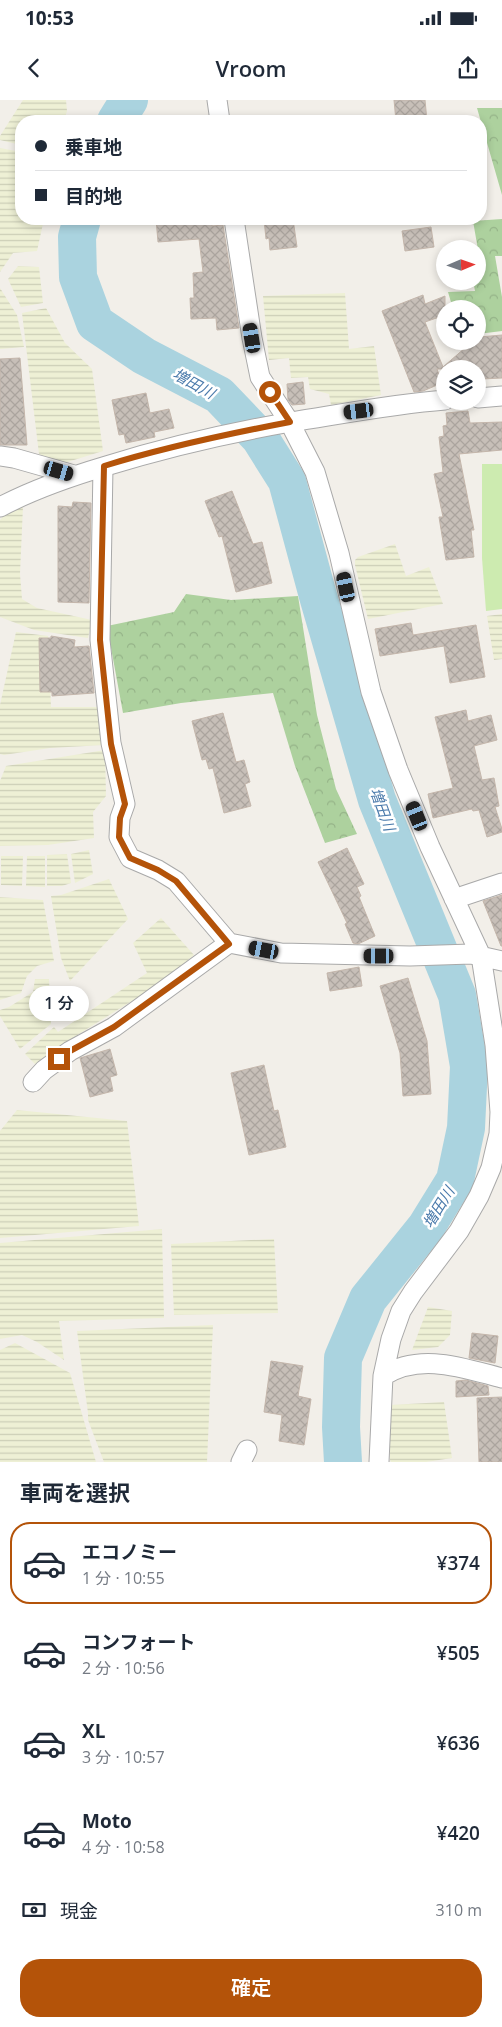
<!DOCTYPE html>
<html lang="ja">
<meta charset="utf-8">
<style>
:root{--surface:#fff;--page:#f2f2f3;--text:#1f2937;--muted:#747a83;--line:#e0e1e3;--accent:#b45309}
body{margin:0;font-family:"Open Sans","Noto Sans JP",sans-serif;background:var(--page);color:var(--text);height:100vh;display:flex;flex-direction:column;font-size:19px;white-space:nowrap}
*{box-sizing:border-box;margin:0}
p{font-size:16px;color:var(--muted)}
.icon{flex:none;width:28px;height:28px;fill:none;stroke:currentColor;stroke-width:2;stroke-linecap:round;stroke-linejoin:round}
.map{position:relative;height:1362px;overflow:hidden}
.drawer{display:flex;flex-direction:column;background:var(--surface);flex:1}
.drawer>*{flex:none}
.hud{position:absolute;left:15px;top:15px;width:472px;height:110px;border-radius:20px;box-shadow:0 2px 8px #0003;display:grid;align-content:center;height:110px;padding:0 20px;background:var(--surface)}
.needle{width:32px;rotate:88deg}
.fabs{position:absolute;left:436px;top:140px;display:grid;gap:10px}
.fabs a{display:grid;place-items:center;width:50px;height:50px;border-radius:50%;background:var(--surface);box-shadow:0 2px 8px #0003;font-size:25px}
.end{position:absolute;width:22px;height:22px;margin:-11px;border:6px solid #b45309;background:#fff;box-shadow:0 0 0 2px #fff}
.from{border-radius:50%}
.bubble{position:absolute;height:35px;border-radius:18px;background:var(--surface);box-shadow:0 2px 8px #0003;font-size:16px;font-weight:600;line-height:35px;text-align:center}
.car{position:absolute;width:15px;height:30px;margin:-15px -8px;border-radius:6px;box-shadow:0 0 4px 1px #0007;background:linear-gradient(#222 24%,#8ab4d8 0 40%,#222 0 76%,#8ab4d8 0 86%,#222 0)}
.hud b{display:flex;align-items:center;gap:18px;height:48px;font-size:19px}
.hud b+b{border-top:1px solid var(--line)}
.hud i{width:12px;height:12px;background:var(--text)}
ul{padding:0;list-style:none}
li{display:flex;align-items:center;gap:15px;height:82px;margin:0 10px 8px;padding:0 10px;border:2px solid transparent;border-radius:20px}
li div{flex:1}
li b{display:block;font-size:19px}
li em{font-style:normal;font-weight:600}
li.on{border-color:var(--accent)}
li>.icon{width:45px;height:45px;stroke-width:1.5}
h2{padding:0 20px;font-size:22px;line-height:60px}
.pay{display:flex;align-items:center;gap:12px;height:55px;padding:0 20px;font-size:19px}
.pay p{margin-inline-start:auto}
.primary-button{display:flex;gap:10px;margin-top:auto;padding:10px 20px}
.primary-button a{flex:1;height:58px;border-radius:20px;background:var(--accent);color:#fff;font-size:20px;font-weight:600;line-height:58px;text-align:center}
.status{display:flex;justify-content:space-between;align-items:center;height:35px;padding:0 25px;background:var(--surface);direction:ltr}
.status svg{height:14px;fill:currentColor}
header{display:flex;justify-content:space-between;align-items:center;height:65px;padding:0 20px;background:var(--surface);font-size:22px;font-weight:600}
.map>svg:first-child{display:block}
.farmland{fill:url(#farmland-rules)}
.grass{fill:#cdebb0}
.forest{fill:url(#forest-crowns)}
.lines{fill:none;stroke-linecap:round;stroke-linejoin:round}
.river{stroke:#aad3df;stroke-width:38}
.building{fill:url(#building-cross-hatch);stroke:#c4b6ab}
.minor-casing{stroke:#a9a9a9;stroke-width:21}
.minor{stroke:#fff;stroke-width:19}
.route{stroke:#b45309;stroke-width:6}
.labels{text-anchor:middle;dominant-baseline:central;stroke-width:5;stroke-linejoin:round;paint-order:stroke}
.water-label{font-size:15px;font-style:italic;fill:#4a7aab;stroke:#fff}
</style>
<div class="status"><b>10:53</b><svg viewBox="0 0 49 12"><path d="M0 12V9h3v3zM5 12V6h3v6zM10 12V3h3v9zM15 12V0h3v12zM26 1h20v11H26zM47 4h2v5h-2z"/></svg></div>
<header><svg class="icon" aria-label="back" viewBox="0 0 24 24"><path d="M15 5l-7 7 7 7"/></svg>Vroom<svg class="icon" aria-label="share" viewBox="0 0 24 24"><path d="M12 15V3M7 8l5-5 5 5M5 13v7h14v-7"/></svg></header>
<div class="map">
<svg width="502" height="1362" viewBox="0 0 502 1362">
<defs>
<pattern id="farmland-rules" width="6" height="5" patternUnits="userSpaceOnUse" patternTransform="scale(1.25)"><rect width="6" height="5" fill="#eef0d5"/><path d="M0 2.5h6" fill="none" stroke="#ccceb7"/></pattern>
<pattern id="forest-crowns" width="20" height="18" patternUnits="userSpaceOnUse" patternTransform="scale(1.25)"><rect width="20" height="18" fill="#add19e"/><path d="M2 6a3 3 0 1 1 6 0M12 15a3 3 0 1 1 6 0" fill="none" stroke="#95b388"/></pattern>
<pattern id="building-cross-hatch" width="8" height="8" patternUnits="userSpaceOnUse" patternTransform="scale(1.25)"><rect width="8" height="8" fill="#c7bfb8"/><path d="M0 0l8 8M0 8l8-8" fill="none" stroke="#aba49e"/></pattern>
</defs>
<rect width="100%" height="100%" fill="#f2efe9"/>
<!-- farmland -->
<path class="farmland" d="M23 0H66L67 11 64 21H21V45L0 40V36Z
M0 48 21 52V119H44L37 151 13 153 0 172Z
M18 166 39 167 43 203 21 207 8 179Z
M0 188 17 215 24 247 0 249Z
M345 193 349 249 374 246 381 295 331 305 329 294 310 289 308 277 291 278 289 258 269 260 263 196Z
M46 208 65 243 92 269 103 351 61 364 39 354 22 213Z
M23 406 20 474 22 499 37 508 92 520 88 538 34 530 0 517V420L6 413Z
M395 444 406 476 429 467 443 504 368 519 355 465V460L358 457Z
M502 514V559L494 560 487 516Z
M16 532 48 536 51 607H99L104 645 50 648 4 655 0 654V605Z
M105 650 106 696 93 712 94 738 48 745 0 746V681L6 666Z
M89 750 93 774 75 783 71 754Z
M67 754 71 783 62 786H47V755Z
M1 756H23L22 786 1 785Z
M27 756H45V787L26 786Z
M109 779 128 819 70 881 61 858 51 796 61 795Z
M0 797 43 800 54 861 37 866 27 876 21 893 0 900Z
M161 818 194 855 159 884 63 944 35 964 25 954 54 927 58 932 147 873 133 843Z
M35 879H49L51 924 20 949 0 916V910L9 907 33 892Z
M17 1010 127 1021 139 1126 0 1138V1031Z
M162 1129 164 1218 59 1221 64 1260 37 1242 22 1235 0 1239V1143Z
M274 1139 278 1213 174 1215 171 1144Z
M428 1207 452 1211 450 1235 438 1247 412 1250Z
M213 1225 207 1362H104L88 1320V1313L77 1231Z
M15 1243 70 1273 96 1362H0V1250Z
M444 1302 452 1358 426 1362H391L390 1360V1305Z"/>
<!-- grass -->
<path class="grass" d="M482 364H502V509L486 511 482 458Z"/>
<!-- forest -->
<path class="forest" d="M477 8H502V95Z
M502 119V156H495L502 197V231L478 234V209H453L448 192 475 191 473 181H478V168L481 167 473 121Z
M186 494 231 500 298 496 317 615 336 689 357 734 325 743 295 666 273 593 181 603 123 613 107 526 174 512Z"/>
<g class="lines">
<!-- river -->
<path class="river" d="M116 21 129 0
M82 119 77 137 78 177 95 223 144 256 219 295 260 338 287 381 318 496 377 700 457 895 469 966 466 1028 455 1080 426 1127 368 1199 343 1258 341 1327 343 1362"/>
</g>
<!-- building -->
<path class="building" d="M394 0H425L427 21H396Z
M156 119H212V126L223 125 239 228 217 230 216 218 191 219 190 198H194L193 173 203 172 199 139 158 142Z
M264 119H293L297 147 270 150 269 138 266 139Z
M431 127 434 147 405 151 402 131Z
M423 195 425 204 445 196V215L425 222 443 267 473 241H478L479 237 502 235V278L482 279 481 269H437L442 283 423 291 414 292 382 211Z
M20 258 27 345H0V259Z
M303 282 305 304 292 305 288 300 287 284Z
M146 293 150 313 169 309 174 328 154 332 155 337 126 343 124 334 119 335 112 300Z
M468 311 470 323 502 322V350L459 354 474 430H471L474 457 446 460 439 417H443L434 374 443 372 439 337 444 336 443 326 447 325 446 313Z
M232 391 253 444 262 442 272 483 236 492 222 436 219 437 205 401Z
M73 402 91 403 89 503 58 502V406L72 407Z
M411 523 413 535 476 525 485 577 450 583 444 546 380 556 375 529Z
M51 536 75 540 74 547 89 546 94 593 52 596V592H40L39 538H51Z
M466 610 468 621 491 615 497 640 474 646 482 680 494 678 499 706 495 707 502 729V732L487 737 479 710 473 711 472 709 433 718 428 694 453 688 435 617Z
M223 613 236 662 244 660 250 682 245 684 251 706 224 713 213 668 209 669 206 659 202 660 192 621Z
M347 748 364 784 357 787 361 796 359 797 375 836 358 844 353 843 345 824 347 823 318 762Z
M502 795V846H501L483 801Z
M359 867 362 886 330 891 327 873Z
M408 878 427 941 431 994 403 996 400 953 380 886Z
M110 949 117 975 110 977 113 991 90 997 80 958Z
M264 965 274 1011 278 1010 286 1047 249 1055 231 973Z
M472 1233 498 1236 495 1263 469 1258Z
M271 1261 303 1266 298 1296 311 1299 304 1345 279 1341 282 1315 264 1312Z
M466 1280 488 1286 489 1295 456 1297V1281Z
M502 1297V1362H479L477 1298Z"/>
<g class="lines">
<!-- minor casing -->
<g class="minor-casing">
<path id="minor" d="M217 0 220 21
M234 119 252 238 260 277 290 323 315 372 339 453 371 592 398 670 430 747 481 856 495 945 500 1012 499 1034 491 1068 479 1096 459 1131 413 1192 401 1211 391 1239 383 1276
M478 298 502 296
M0 356 14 358 74 375
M103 367 100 540 111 643 125 704 120 718 119 737 130 758 158 770 176 781 229 843 281 853 410 856 471 854 502 861
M0 407C34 389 69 377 106 366 167 347 228 333 291 322 342 314 393 304 445 300
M454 799 502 783
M33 982 44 970 70 951 114 927 229 843
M241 1362 247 1350
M379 1362 383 1276C420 1252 463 1268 502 1278"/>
</g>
<!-- minor -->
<use href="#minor" class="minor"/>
</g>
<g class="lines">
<!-- route -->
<path class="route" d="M59 959 70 951 114 927 229 844 176 781 158 770 130 758 119 737 120 718 125 704 111 644 100 540 104 366C165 347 227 334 290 322L270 292"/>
</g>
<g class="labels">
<!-- water labels -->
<g class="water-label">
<text transform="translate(194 283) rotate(29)">増田川</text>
<text transform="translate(383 709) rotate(70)">増田川</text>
<text transform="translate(438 1107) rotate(-58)">増田川</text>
</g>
</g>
</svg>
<div class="fabs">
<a><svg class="needle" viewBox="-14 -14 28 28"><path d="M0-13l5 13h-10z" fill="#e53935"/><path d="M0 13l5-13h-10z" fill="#747a83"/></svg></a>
<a><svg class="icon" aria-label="locate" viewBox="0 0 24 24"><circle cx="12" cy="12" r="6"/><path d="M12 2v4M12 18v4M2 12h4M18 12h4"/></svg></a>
<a><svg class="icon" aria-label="layers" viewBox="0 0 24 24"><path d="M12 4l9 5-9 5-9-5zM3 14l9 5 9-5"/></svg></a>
</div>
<i class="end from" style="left:270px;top:292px"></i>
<i class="end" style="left:59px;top:959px"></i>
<div class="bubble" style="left:29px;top:886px;width:60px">1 分</div>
<i class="car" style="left:252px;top:238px;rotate:351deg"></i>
<i class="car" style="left:359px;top:311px;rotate:263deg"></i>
<i class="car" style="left:59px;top:371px;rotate:106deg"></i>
<i class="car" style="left:346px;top:487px;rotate:348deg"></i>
<i class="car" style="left:417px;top:716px;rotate:338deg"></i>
<i class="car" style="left:264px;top:850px;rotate:281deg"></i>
<i class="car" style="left:379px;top:856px;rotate:270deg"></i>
<div class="hud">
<b><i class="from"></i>乗車地</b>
<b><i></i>目的地</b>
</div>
</div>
<section class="drawer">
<h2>車両を選択</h2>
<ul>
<li class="on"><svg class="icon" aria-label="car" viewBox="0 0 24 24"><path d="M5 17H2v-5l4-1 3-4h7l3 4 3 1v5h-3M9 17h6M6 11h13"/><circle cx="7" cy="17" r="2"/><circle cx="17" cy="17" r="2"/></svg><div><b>エコノミー</b><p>1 分 · 10:55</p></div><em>¥374</em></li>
<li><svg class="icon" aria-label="car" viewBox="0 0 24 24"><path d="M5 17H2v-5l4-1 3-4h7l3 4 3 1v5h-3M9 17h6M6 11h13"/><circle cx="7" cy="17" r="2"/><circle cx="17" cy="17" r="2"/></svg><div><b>コンフォート</b><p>2 分 · 10:56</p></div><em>¥505</em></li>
<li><svg class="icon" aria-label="car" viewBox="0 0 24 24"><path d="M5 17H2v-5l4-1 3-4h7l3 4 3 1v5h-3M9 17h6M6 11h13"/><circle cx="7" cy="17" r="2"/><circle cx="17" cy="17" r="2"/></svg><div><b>XL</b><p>3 分 · 10:57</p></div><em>¥636</em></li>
<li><svg class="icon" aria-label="car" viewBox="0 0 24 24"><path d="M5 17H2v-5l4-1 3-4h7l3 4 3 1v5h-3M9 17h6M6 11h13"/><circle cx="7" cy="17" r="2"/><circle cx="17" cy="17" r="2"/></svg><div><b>Moto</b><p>4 分 · 10:58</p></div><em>¥420</em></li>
</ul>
<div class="pay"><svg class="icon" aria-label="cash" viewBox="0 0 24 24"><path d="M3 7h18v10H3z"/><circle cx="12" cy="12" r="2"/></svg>現金<p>310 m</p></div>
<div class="primary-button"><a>確定</a></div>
</section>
